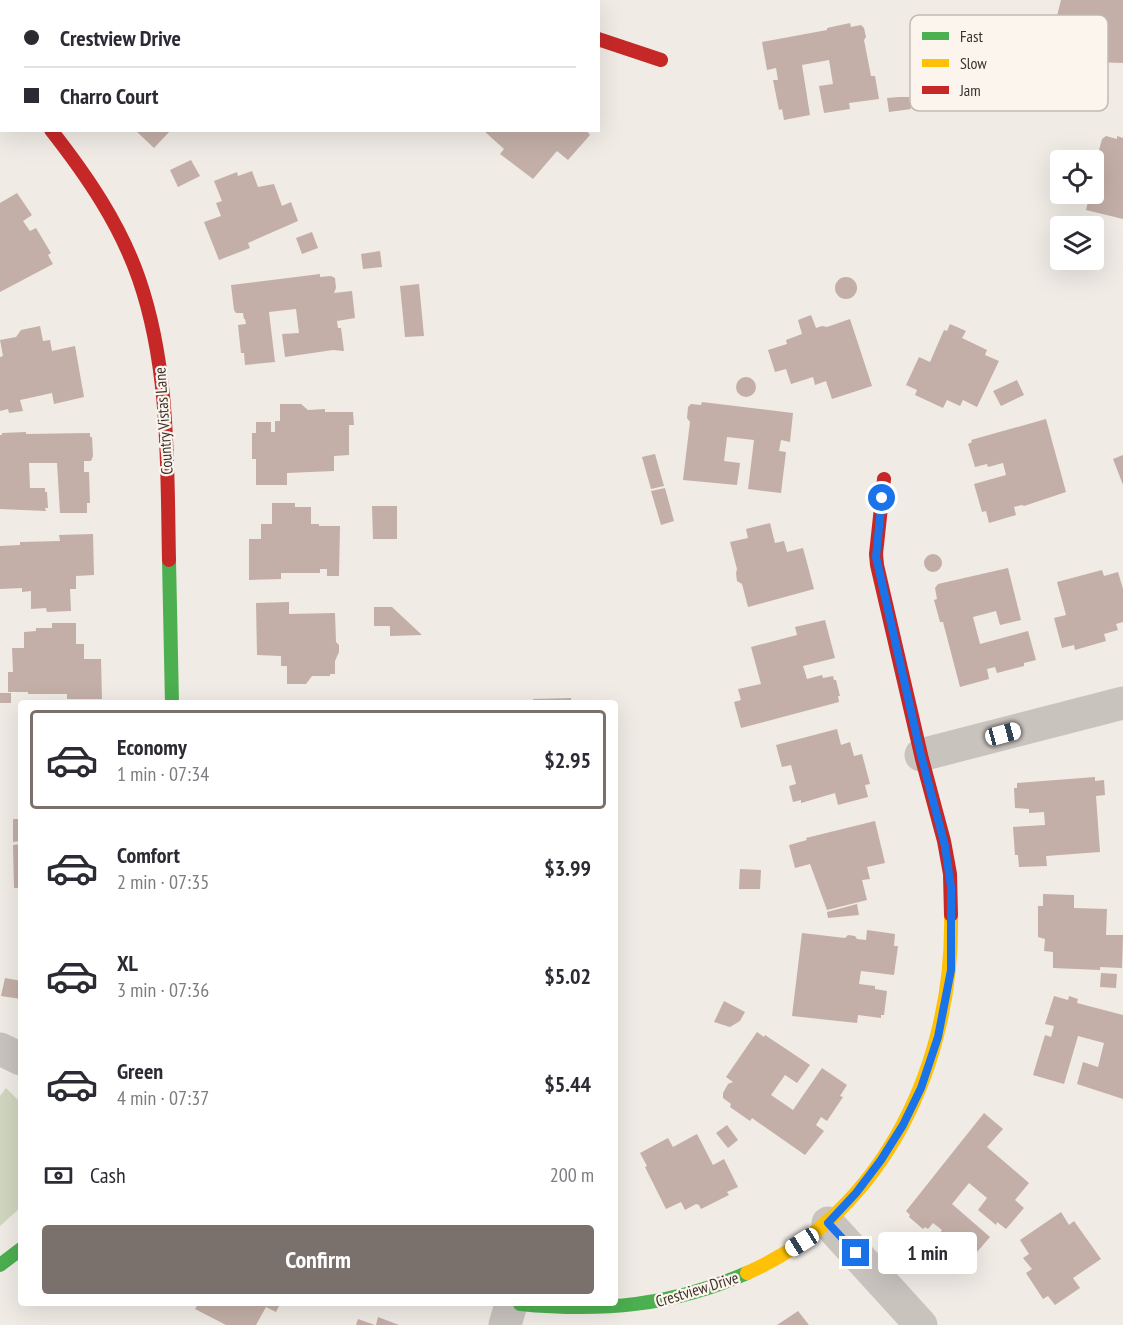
<!DOCTYPE html>
<meta charset="utf-8">
<style>
:root{--surface:#fff;--page:#f2f2f3;--text:#2b2b33;--muted:#7c7c81;--line:#e1e1e2;--accent:#7a716c}
body{margin:0;font-family:"PT Sans Narrow",sans-serif;background:var(--page);color:var(--text);height:100vh;display:flex;flex-direction:column;font-size:22px;white-space:nowrap}
*{box-sizing:border-box;margin:0}
p{font-size:20px;color:var(--muted)}
.icon{flex:none;width:33px;height:33px;fill:none;stroke:currentColor;stroke-width:2;stroke-linecap:round;stroke-linejoin:round}
.map{position:relative;flex:1;overflow:hidden}
.drawer{position:absolute;left:18px;top:700px;width:600px;height:606px;display:flex;flex-direction:column;background:var(--surface);border-radius:6px;box-shadow:0 6px 24px #0002}
.drawer>*{flex:none}
.hud{position:absolute;left:0px;top:0px;width:600px;height:132px;box-shadow:0 6px 24px #0002;display:grid;align-content:center;height:132px;padding:0 24px;background:var(--surface)}
.fabs{position:absolute;left:1050px;top:150px;display:grid;gap:12px}
.fabs a{display:grid;place-items:center;width:54px;height:54px;border-radius:6px;background:var(--surface);box-shadow:0 6px 24px #0002;font-size:30px}
.end{position:absolute;width:27px;height:27px;margin:-14px;border:8px solid #1a73e8;background:#fff;box-shadow:0 0 0 3px #fff}
.from{border-radius:50%}
.bubble{position:absolute;height:42px;border-radius:6px;background:var(--surface);box-shadow:0 6px 24px #0002;font-size:20px;font-weight:800;line-height:42px;text-align:center}
.car{position:absolute;width:18px;height:36px;margin:-18px -9px;border-radius:8px;box-shadow:0 0 4px 2px #0007;background:linear-gradient(#fff 24%,#345 0 40%,#fff 0 76%,#345 0 86%,#fff 0)}
.hud b{display:flex;align-items:center;gap:21px;height:57px;font-size:22px}
.hud b+b{border-top:2px solid var(--line)}
.hud i{width:15px;height:15px;background:var(--text)}
ul{padding:10px 0 0;list-style:none}
li{display:flex;align-items:center;gap:18px;height:99px;margin:0 12px 9px;padding:0 12px;border:3px solid transparent;border-radius:6px}
li div{flex:1}
li b{display:block;font-size:22px}
li em{font-style:normal;font-weight:800}
li.current{border-color:var(--accent)}
li>.icon{width:54px;height:54px;stroke-width:1.5}
.pay{display:flex;align-items:center;gap:15px;height:66px;padding:0 24px;font-size:22px}
.pay p{margin-inline-start:auto}
.primary-button{display:flex;gap:12px;margin-top:auto;padding:12px 24px}
.primary-button a{flex:1;height:69px;border-radius:6px;background:var(--accent);color:#fff;font-size:24px;font-weight:800;line-height:69px;text-align:center}
.map>svg:first-child{display:block}
.green{fill:#d1d6bf}
.building{fill:#c3afa7}
.lines{fill:none;stroke-linecap:round;stroke-linejoin:round}
.street{stroke:#c9c3be;stroke-width:33}
.fast{stroke:#4caf50;stroke-width:14}
.slow{stroke:#ffc107;stroke-width:14}
.jam{stroke:#c62828;stroke-width:14}
.route{stroke:#1a73e8;stroke-width:8}
.labels{text-anchor:middle;dominant-baseline:central;stroke-width:4.5;stroke-linejoin:round;paint-order:stroke}
.street-label{font-size:16px;fill:#3b302b;stroke:#fbf5ee}
.key{fill:#fbf5ee;stroke:#c1bab4;stroke-width:1.5}
.key-label{font-size:16px;fill:#3b302b}
</style>
<div class="map">
<svg width="1123" height="1325" viewBox="0 0 1123 1325">
<rect width="100%" height="100%" fill="#f0ebe5"/>
<!-- green -->
<path class="green" d="M6 1088 21 1103V1207L0 1226V1096Z"/>
<!-- building -->
<path class="building" d="M1061 0H1123V63L1092 62 1075 54 1069 47 1058 27 1057 16Z
M850 23 851 27 861 25 864 28 866 37 864 40 871 76H875L879 99 849 103 850 109 824 113 819 86 833 84 829 60 802 65 810 115 784 120 782 109 779 110 773 80H778L776 68 767 70 762 42 827 30V28Z
M899 97H909L911 109 889 112 887 98Z
M135 130H171L154 148Z
M483 130H586L590 135 568 160 557 151 533 179 500 154 504 149Z
M1106 136 1117 139V136L1123 138V219L1086 210 1090 194H1094V182L1101 153 1099 150 1102 139Z
M191 160 200 176 178 187 170 170Z
M252 171 258 187 274 184 282 206 291 202 298 221 248 243 250 248 219 260 204 222 221 216 216 203 222 201 214 181 237 172 238 176Z
M17 193 32 215 23 221 30 231 36 228 51 253 48 255 53 264 0 292V203Z
M312 232 318 248 302 254 296 238Z
M380 251 382 267 363 269 361 254Z
M320 274V277L331 276 335 278 336 288 334 293 352 291 355 318 337 321 338 328H341L344 351 333 350 285 357 282 334 299 333 296 309 269 312 275 362 245 365 244 353H241L238 325 246 324 245 319H244L243 313H236L234 310 231 285Z
M835 288a11 11 0 1 1 22 0a11 11 0 1 1-22 0Z
M419 284 424 336 405 337 400 286Z
M811 315 816 328 822 326 827 327 850 319 872 386 832 399 826 381 815 385 813 377 791 384 786 369 775 372 768 350 787 344 786 340 802 334 798 320Z
M950 324 966 331 962 338 987 350 985 355 999 361 977 407 963 400 960 406 947 400 943 408 915 395 917 390 906 385 919 357 930 362 944 330 947 331Z
M40 326 43 341 50 340 52 351 75 346 84 397 54 404 52 393 20 400 23 411 9 413 8 409 0 411V357L3 356 0 340 16 337 21 330Z
M736 387a10 10 0 1 1 20 0a10 10 0 1 1-20 0Z
M1017 380 1024 395 1001 406 993 391Z
M702 402 793 413 790 442 781 440 779 451 786 452 781 493 748 489 754 440 727 437 724 461 740 463 737 485 683 480 690 422 687 418 688 407 691 404 701 405Z
M280 404H301L308 410 325 409V412H353L354 425H349V455L334 456V471L287 473V485H256V459H252V433H256V422H271V432H275V421H280Z
M1046 419 1066 492 1024 506 1022 505 1014 507 1016 515 989 523 986 511 982 512 974 484 1006 475 1003 463 988 467 987 464 975 467 968 444 972 442 971 440Z
M26 432V434L90 433V437H92L93 456 91 461H84V472H89L90 503H87V513H60L57 463H29L30 488H45V492H47L48 508H45L46 511 0 509V435H2V433Z
M655 454 664 486 651 489 642 457Z
M1123 455V485L1113 459Z
M665 488 674 521 661 525 651 491Z
M272 503H295V507H311V524H319V526H340L339 576H327V569H320V573H281V579L249 580V539H261V524H272Z
M372 506H397V539H373Z
M770 523 775 543 784 541 787 552 803 548 814 589 748 607 742 584 737 581 736 573 737 569 730 542 748 538 746 529Z
M93 534 94 575 76 576V589H70L71 611 47 612 46 608 31 609V591L22 592V588L0 589V546L20 545V542L60 541 59 535Z
M924 563a9 9 0 1 1 18 0a9 9 0 1 1-18 0Z
M1008 568 1021 620 1000 625 996 611 973 617 980 644 1028 631 1036 660 1024 663V666L997 673 995 667 987 669 989 679 960 687 943 622H940L934 600 937 599 935 588 938 584Z
M1102 570 1104 576 1118 572 1123 589V622L1116 624 1118 630 1104 634 1106 641 1075 650 1074 645 1062 648 1054 618 1066 615 1057 582Z
M289 602V614L335 613 336 642 339 645V652L335 661V674H330V676H312L306 684H287V666H281V656L257 655 256 603Z
M374 607H392L422 635 390 636V626H374Z
M825 620 835 658 803 666 807 679 822 675 823 678 833 676 834 680H836L840 696H838L839 702 741 728 734 702 741 700 738 689 761 684 751 647 797 635 795 627Z
M52 623H76V644H84V659H101L102 699H67V694H28V692H8V672H13L12 648H24V632L36 631V628H52Z
M0 693H11V703H0Z
M571 698V704H533V699Z
M377 701H414V704H377Z
M837 729 841 745 850 742 854 756 862 754 870 784 865 785 868 797 838 805 835 793 801 803V800L793 802 789 786 796 784 791 765 782 767 776 745Z
M1095 777V781L1104 780 1105 795 1096 796 1100 852 1046 856 1047 866 1019 867 1018 855H1015L1013 827 1045 825 1044 812 1029 813V809L1015 808 1014 788H1017V783Z
M13 819H21V841L13 842Z
M875 821 885 863 867 867 870 879 862 880 867 900 827 910 810 864 795 868 789 845 807 840 806 838Z
M21 844V888H14L13 845Z
M740 869 761 870 760 889H739Z
M1043 894 1074 895V908L1107 909 1106 935H1123L1122 968 1100 967V970L1053 968V952L1044 951 1045 939 1038 937V906H1043Z
M857 904 859 915 828 918 827 912Z
M867 930 895 934 894 946H898L894 975 861 971 859 984 875 986V989L887 991 884 1015H881V1018L858 1015 857 1023 792 1016 802 933 845 938 848 935 855 936 857 939 866 940Z
M1101 973 1117 974 1116 988 1100 987Z
M5 978 21 981V999L1 996Z
M1054 996 1068 1000 1069 996 1078 999 1077 1003 1123 1015V1099L1077 1084 1083 1062 1098 1067 1104 1043 1078 1036 1064 1084 1033 1075 1045 1035 1051 1037 1054 1026 1045 1024Z
M724 1001 745 1012 740 1021 730 1027 714 1022Z
M757 1032 764 1037 765 1035 810 1065 797 1083 785 1075 771 1095 793 1110 822 1068 847 1085 840 1096 843 1097 827 1121 821 1117 816 1125 824 1131 805 1155 752 1118 750 1121 730 1107 731 1104 723 1098V1093L728 1084 733 1082 726 1077Z
M984 1113 1003 1129 987 1147 1029 1183 1015 1200 1024 1208 1006 1229 997 1222 996 1225 978 1210 987 1198 969 1183 952 1204 990 1237 970 1260 961 1252 960 1254 938 1236 942 1230 933 1223 928 1229 925 1227 923 1229 909 1217 910 1215 906 1211Z
M727 1125 738 1140 728 1148 716 1133Z
M697 1134 713 1165 724 1159 738 1187 727 1192 729 1195 701 1209 699 1205 696 1204 685 1210 681 1202 666 1209 645 1167 647 1166 640 1153 668 1138 673 1147Z
M1061 1212 1069 1225 1074 1221 1101 1259 1073 1278 1080 1288 1055 1305 1048 1296 1043 1299 1026 1273 1032 1269 1023 1258 1029 1254 1020 1240Z
M198 1304H280L276 1312 266 1307 256 1325H226L195 1309Z
M798 1311 809 1325H777Z
M378 1317 399 1325H376Z
M358 1319 375 1325H356Z"/>
<g class="lines">
<!-- street -->
<path class="street" d="M520 0 523 2
M97 2 98 0
M0 81 2 83
M921 755 1123 703
M0 1049 21 1059
M828 1223 921 1325
M505 1325 511 1304"/>
<!-- fast -->
<path class="fast" d="M169 560 172 704
M0 1265 21 1249
M520 1304C602 1312 672 1306 747 1273"/>
<!-- slow -->
<path class="slow" d="M747 1273C886 1212 954 1060 951 915"/>
<!-- jam -->
<path class="jam" d="M598 39 661 60
M51 130C87 176 120 224 139 279 170 369 167 466 169 560
M884 479 876 554 877 565 922 759 944 841 950 874 951 915"/>
</g>
<g class="lines">
<!-- route -->
<path class="route" d="M856 1253 828 1223 856 1193 881 1160 903 1125 921 1088 938 1037 951 970V887L945 846 921 755 876 557 882 498"/>
</g>
<g class="labels">
<!-- street labels -->
<g class="street-label">
<text transform="translate(163 421) rotate(-94)">Country Vistas Lane</text>
<text transform="translate(697 1289) rotate(-17)">Crestview Drive</text>
</g>
</g>
<!-- legend -->
<rect x="910" y="15" width="198" height="96" rx="9" class="key"/>
<rect x="922" y="32" width="27" height="8" fill="#4caf50"/>
<rect x="922" y="59" width="27" height="8" fill="#ffc107"/>
<rect x="922" y="86" width="27" height="8" fill="#c62828"/>
<g class="key-label">
<text x="960" y="42">Fast</text>
<text x="960" y="69">Slow</text>
<text x="960" y="96">Jam</text>
</g>
</svg>
<div class="fabs">
<a><svg class="icon" aria-label="locate" viewBox="0 0 24 24"><circle cx="12" cy="12" r="6"/><path d="M12 2v4M12 18v4M2 12h4M18 12h4"/></svg></a>
<a><svg class="icon" aria-label="layers" viewBox="0 0 24 24"><path d="M12 4l9 5-9 5-9-5zM3 14l9 5 9-5"/></svg></a>
</div>
<i class="end from" style="left:882px;top:498px"></i>
<i class="end" style="left:856px;top:1253px"></i>
<div class="bubble" style="left:878px;top:1232px;width:99px">1 min</div>
<i class="car" style="left:1003px;top:734px;rotate:75deg"></i>
<i class="car" style="left:802px;top:1242px;rotate:238deg"></i>
<div class="hud">
<b><i class="from"></i>Crestview Drive</b>
<b><i></i>Charro Court</b>
</div>
<section class="drawer">
<ul>
<li class="current"><svg class="icon" aria-label="car" viewBox="0 0 24 24"><path d="M5 17H2v-5l4-1 3-4h7l3 4 3 1v5h-3M9 17h6M6 11h13"/><circle cx="7" cy="17" r="2"/><circle cx="17" cy="17" r="2"/></svg><div><b>Economy</b><p>1 min · 07:34</p></div><em>$2.95</em></li>
<li><svg class="icon" aria-label="car" viewBox="0 0 24 24"><path d="M5 17H2v-5l4-1 3-4h7l3 4 3 1v5h-3M9 17h6M6 11h13"/><circle cx="7" cy="17" r="2"/><circle cx="17" cy="17" r="2"/></svg><div><b>Comfort</b><p>2 min · 07:35</p></div><em>$3.99</em></li>
<li><svg class="icon" aria-label="car" viewBox="0 0 24 24"><path d="M5 17H2v-5l4-1 3-4h7l3 4 3 1v5h-3M9 17h6M6 11h13"/><circle cx="7" cy="17" r="2"/><circle cx="17" cy="17" r="2"/></svg><div><b>XL</b><p>3 min · 07:36</p></div><em>$5.02</em></li>
<li><svg class="icon" aria-label="car" viewBox="0 0 24 24"><path d="M5 17H2v-5l4-1 3-4h7l3 4 3 1v5h-3M9 17h6M6 11h13"/><circle cx="7" cy="17" r="2"/><circle cx="17" cy="17" r="2"/></svg><div><b>Green</b><p>4 min · 07:37</p></div><em>$5.44</em></li>
</ul>
<div class="pay"><svg class="icon" aria-label="cash" viewBox="0 0 24 24"><path d="M3 7h18v10H3z"/><circle cx="12" cy="12" r="2"/></svg>Cash<p>200 m</p></div>
<div class="primary-button"><a>Confirm</a></div>
</section>
</div>
